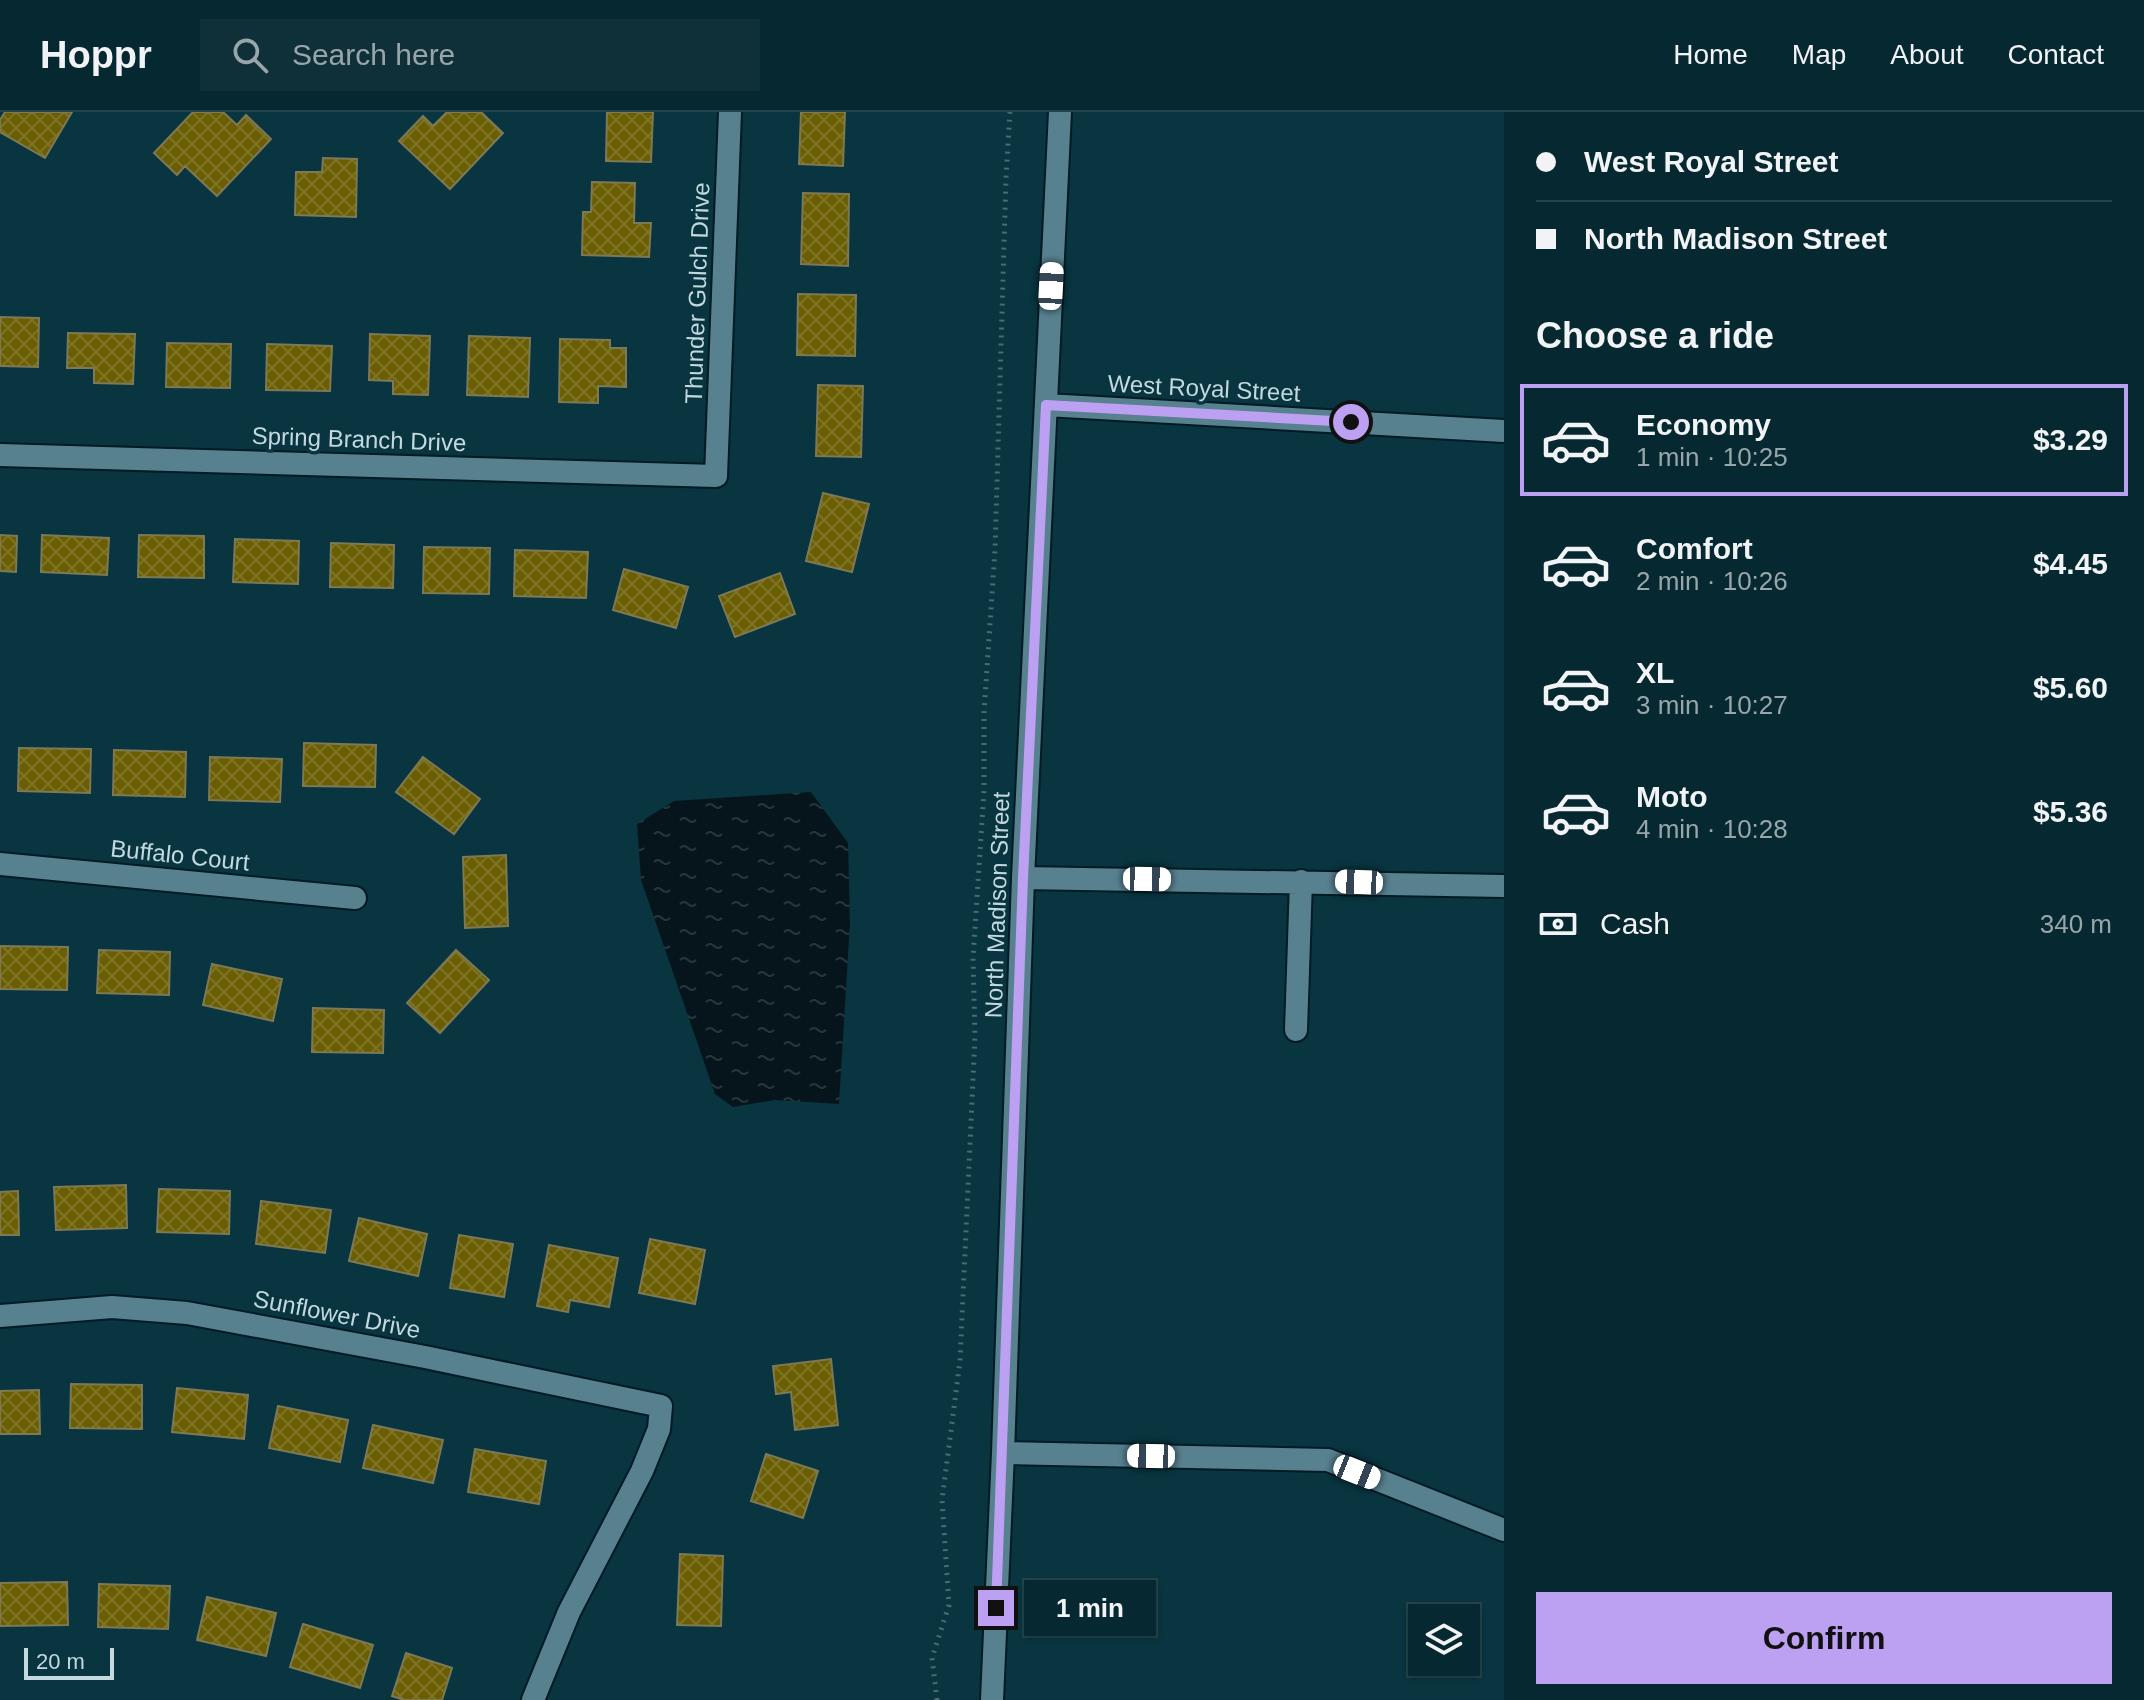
<!DOCTYPE html>
<meta charset="utf-8">
<style>
:root{--surface:#062830;--page:#0f3038;--text:#f1f3f6;--muted:#98a6ab;--line:#27444c;--accent:#bca0f2}
body{margin:0;font-family:Arial,sans-serif;background:var(--page);color:var(--text);height:100vh;display:flex;flex-direction:column;font-size:30px;white-space:nowrap}
*{box-sizing:border-box;margin:0}
p{font-size:26px;color:var(--muted)}
.icon{flex:none;width:44px;height:44px;fill:none;stroke:currentColor;stroke-width:2;stroke-linecap:round;stroke-linejoin:round}
.map{position:relative;flex:1;overflow:hidden}
.sheet{display:flex;flex-direction:column;background:var(--surface);width:640px}
.sheet>*{flex:none}
.top-card{display:grid;align-content:center;height:176px;padding:0 32px;background:var(--surface)}
.tools{position:absolute;left:1408px;top:1492px;display:grid;gap:16px}
.tools a{display:grid;place-items:center;width:72px;height:72px;border-radius:0px;background:var(--surface);box-shadow:0 2px 6px #0004,0 0 0 2px var(--line);font-size:40px}
.scale{position:absolute;left:24px;bottom:20px;width:90px;box-sizing:border-box;padding-left:8px;border:4px solid #c3d8df;border-top:0;font-size:22px;line-height:28px;white-space:nowrap;color:#c3d8df;-webkit-text-stroke:6px #083540;paint-order:stroke}
.end{position:absolute;width:36px;height:36px;margin:-18px;border:10px solid #bca0f2;background:#111;box-shadow:0 0 0 4px #111}
.from{border-radius:50%}
.bubble{position:absolute;height:56px;border-radius:0px;background:var(--surface);box-shadow:0 2px 6px #0004,0 0 0 2px var(--line);font-size:26px;font-weight:600;line-height:56px;text-align:center}
.car{position:absolute;width:24px;height:48px;margin:-24px -12px;border-radius:10px;box-shadow:0 0 6px 2px #0007;background:linear-gradient(#fff 24%,#345 0 40%,#fff 0 76%,#345 0 86%,#fff 0)}
.top-card b{display:flex;align-items:center;gap:28px;height:76px;font-size:30px}
.top-card b+b{border-top:2px solid var(--line)}
.top-card i{width:20px;height:20px;background:var(--text)}
ul{padding:0;list-style:none}
li{display:flex;align-items:center;gap:24px;height:112px;margin:0 16px 12px;padding:0 16px;border:4px solid transparent;border-radius:0px}
li div{flex:1}
li b{display:block;font-size:30px}
li em{font-style:normal;font-weight:600}
li.active{border-color:var(--accent)}
li>.icon{width:72px;height:72px;stroke-width:1.5}
h2{padding:0 32px;font-size:36px;line-height:96px}
.pay{display:flex;align-items:center;gap:20px;height:88px;padding:0 32px;font-size:30px}
.pay p{margin-inline-start:auto}
.button{display:flex;gap:16px;margin-top:auto;padding:16px 32px}
.button a{flex:1;height:92px;border-radius:0px;background:var(--accent);color:#111;font-size:32px;font-weight:600;line-height:92px;text-align:center}
header{display:flex;align-items:center;gap:48px;box-sizing:border-box;height:112px;padding:0 40px;background:var(--surface);border-bottom:2px solid var(--line)}
header strong{font-size:38px}
nav{display:flex;gap:44px;margin-inline-start:auto;font-size:28px}
.search{width:560px;height:72px;background:var(--page);display:flex;align-items:center;gap:20px;box-sizing:border-box;padding:0 28px;border-radius:0px;color:var(--muted);font-size:30px}
main{display:flex;flex:1;min-height:0}
.map>svg:first-child{display:block}
.water{fill:url(#water-ripples)}
.building{fill:url(#building-cross-hatch);stroke:#7d7855;stroke-width:2}
.lines{fill:none;stroke-linecap:round;stroke-linejoin:round}
.minor-casing{stroke:#001b24;stroke-width:26}
.path{stroke:#486c76;stroke-width:5;stroke-dasharray:2 6;stroke-linecap:butt}
.minor{stroke:#58818f;stroke-width:22}
.route{stroke:#bca0f2;stroke-width:10}
.labels{text-anchor:middle;dominant-baseline:central;stroke-width:7;stroke-linejoin:round;paint-order:stroke}
.street-label{font-size:24px;fill:#c3d8df;stroke:#083540}
</style>
<header>
<strong>Hoppr</strong>
<div class="search"><svg class="icon" aria-label="search" viewBox="0 0 24 24"><circle cx="10" cy="10" r="6"/><path d="M15 15l6 6"/></svg>Search here</div>
<nav><a>Home</a><a>Map</a><a>About</a><a>Contact</a></nav>
</header>
<main>
<div class="map">
<svg width="1504" height="1588" viewBox="0 0 1504 1588">
<defs>
<pattern id="water-ripples" width="26" height="14" patternUnits="userSpaceOnUse" patternTransform="scale(2)"><rect width="26" height="14" fill="#05151b"/><path d="M2 4q2-2 4 0t4 0M15 11q2-2 4 0t4 0" fill="none" stroke="#28363c"/></pattern>
<pattern id="building-cross-hatch" width="8" height="8" patternUnits="userSpaceOnUse" patternTransform="scale(2)"><rect width="8" height="8" fill="#6a5d02"/><path d="M0 0l8 8M0 8l8-8" fill="none" stroke="#7e7426"/></pattern>
</defs>
<rect width="100%" height="100%" fill="#083540"/>
<!-- water -->
<path class="water" d="M811 680 848 731 850 811 839 992 775 988 733 995 715 982 641 768 637 712 674 689Z"/>
<!-- building -->
<path class="building" d="M5 0H72L45 46 0 20V8Z
M193 0H223L237 13 246 3 271 27 217 84 185 54 177 63 154 41Z
M447 0H481L503 21 450 77 399 29 423 4 433 14Z
M607 0H653L651 50 606 49Z
M801 0H845L843 54 799 52Z
M323 46 357 47 356 105 295 103 296 60H322Z
M592 70 635 71 634 111H651L649 145 582 143 583 100H591Z
M803 81 849 82 848 154 801 152Z
M798 182 856 183 855 244 797 243Z
M0 205 39 206 38 255 0 254Z
M68 221 135 222 133 272 94 271V256H67Z
M370 222 430 224 428 283 393 282V269L369 268Z
M469 224 530 226 528 285 467 283Z
M560 227 610 228V236H626V275L598 274V291L559 290Z
M167 231 231 232 230 276 166 275Z
M267 232 332 234 330 279 266 278Z
M818 273 863 274 861 345 816 344Z
M823 381 869 392 852 460 806 449Z
M0 423 17 424 16 460 0 459Z
M42 423 109 426 107 463 41 460Z
M139 423 204 424V466L138 465Z
M235 427 299 429 298 472 233 470Z
M331 431 394 433 393 476 330 475Z
M424 435 490 436 489 482 423 481Z
M515 438 588 440 586 486 514 484Z
M624 457 688 475 676 516 613 498Z
M780 461 795 502 735 525 719 484Z
M304 631 376 633 375 675 303 674Z
M19 636 91 637 90 681 18 679Z
M114 638 186 640 185 685 113 683Z
M210 645 282 647 280 690 209 688Z
M423 645 480 687 454 722 396 680Z
M506 743 508 814 465 816 463 745Z
M0 834 68 835 67 878 0 877Z
M99 838 170 840 169 883 97 881Z
M456 838 489 868 440 921 407 891Z
M212 852 282 867 273 909 203 893Z
M313 896 384 898 383 941 312 940Z
M126 1073 127 1116 56 1118 54 1075Z
M159 1077 230 1079 229 1122 157 1120Z
M18 1079 19 1123H0V1080Z
M261 1089 331 1098 325 1141 256 1132Z
M359 1106 427 1122 418 1164 349 1149Z
M459 1123 513 1132 504 1185 450 1176Z
M650 1127 705 1138 695 1192 639 1181Z
M549 1133 618 1146 609 1195 570 1188 568 1200 537 1194Z
M831 1247 838 1313 795 1318 791 1280 776 1282 773 1254Z
M71 1272 142 1273V1317L70 1316Z
M177 1276 248 1283 244 1327 172 1320Z
M39 1278 40 1322H0V1279Z
M278 1294 348 1308 340 1350 269 1336Z
M373 1313 443 1328 433 1371 363 1356Z
M475 1337 546 1349 539 1392 468 1380Z
M766 1342 818 1359 803 1406 751 1389Z
M680 1442 723 1444 721 1514 677 1513Z
M67 1470 68 1513 0 1514V1471Z
M99 1472 170 1474 168 1517 98 1515Z
M207 1485 276 1501 266 1544 197 1528Z
M303 1512 373 1533 360 1576 290 1555Z
M406 1541 452 1556 442 1588H404L392 1584Z"/>
<g class="lines">
<!-- minor casing -->
<g class="minor-casing">
<path id="minor" d="M1046 293 1504 319
M0 343 716 364 730 0
M0 752 355 786
M1023 766 1504 774
M1296 918 1301 769
M0 1204 112 1195 187 1201 425 1245 661 1294 659 1317 642 1359 569 1500 533 1588
M1003 1341 1328 1348 1504 1418
M992 1588 1003 1341 1023 766 1060 0"/>
</g>
<!-- path -->
<path class="path" d="M937 1588 932 1546 949 1493 942 1388 960 1249 975 924 973 846 984 679V601L995 438 1006 65 1010 0"/>
<!-- minor -->
<use href="#minor" class="minor"/>
</g>
<g class="lines">
<!-- route -->
<path class="route" d="M996 1496 1023 766 1046 293 1351 310"/>
</g>
<g class="labels">
<!-- street labels -->
<g class="street-label">
<text transform="translate(697 181) rotate(-88)">Thunder Gulch Drive</text>
<text transform="translate(1204 276) rotate(3)">West Royal Street</text>
<text transform="translate(359 327) rotate(2)">Spring Branch Drive</text>
<text transform="translate(180 743) rotate(6)">Buffalo Court</text>
<text transform="translate(997 793) rotate(-88)">North Madison Street</text>
<text transform="translate(337 1202) rotate(11)">Sunflower Drive</text>
</g>
</g>
</svg>
<div class="tools">
<a><svg class="icon" aria-label="layers" viewBox="0 0 24 24"><path d="M12 4l9 5-9 5-9-5zM3 14l9 5 9-5"/></svg></a>
</div>
<div class="scale">20 m</div>
<i class="end from" style="left:1351px;top:310px"></i>
<i class="end" style="left:996px;top:1496px"></i>
<div class="bubble" style="left:1024px;top:1468px;width:132px">1 min</div>
<i class="car" style="left:1051px;top:174px;rotate:3deg"></i>
<i class="car" style="left:1147px;top:767px;rotate:91deg"></i>
<i class="car" style="left:1359px;top:770px;rotate:272deg"></i>
<i class="car" style="left:1151px;top:1344px;rotate:271deg"></i>
<i class="car" style="left:1357px;top:1360px;rotate:112deg"></i>
</div>
<section class="sheet">
<div class="top-card">
<b><i class="from"></i>West Royal Street</b>
<b><i></i>North Madison Street</b>
</div>
<h2>Choose a ride</h2>
<ul>
<li class="active"><svg class="icon" aria-label="car" viewBox="0 0 24 24"><path d="M5 17H2v-5l4-1 3-4h7l3 4 3 1v5h-3M9 17h6M6 11h13"/><circle cx="7" cy="17" r="2"/><circle cx="17" cy="17" r="2"/></svg><div><b>Economy</b><p>1 min · 10:25</p></div><em>$3.29</em></li>
<li><svg class="icon" aria-label="car" viewBox="0 0 24 24"><path d="M5 17H2v-5l4-1 3-4h7l3 4 3 1v5h-3M9 17h6M6 11h13"/><circle cx="7" cy="17" r="2"/><circle cx="17" cy="17" r="2"/></svg><div><b>Comfort</b><p>2 min · 10:26</p></div><em>$4.45</em></li>
<li><svg class="icon" aria-label="car" viewBox="0 0 24 24"><path d="M5 17H2v-5l4-1 3-4h7l3 4 3 1v5h-3M9 17h6M6 11h13"/><circle cx="7" cy="17" r="2"/><circle cx="17" cy="17" r="2"/></svg><div><b>XL</b><p>3 min · 10:27</p></div><em>$5.60</em></li>
<li><svg class="icon" aria-label="car" viewBox="0 0 24 24"><path d="M5 17H2v-5l4-1 3-4h7l3 4 3 1v5h-3M9 17h6M6 11h13"/><circle cx="7" cy="17" r="2"/><circle cx="17" cy="17" r="2"/></svg><div><b>Moto</b><p>4 min · 10:28</p></div><em>$5.36</em></li>
</ul>
<div class="pay"><svg class="icon" aria-label="cash" viewBox="0 0 24 24"><path d="M3 7h18v10H3z"/><circle cx="12" cy="12" r="2"/></svg>Cash<p>340 m</p></div>
<div class="button"><a>Confirm</a></div>
</section>
</main>
